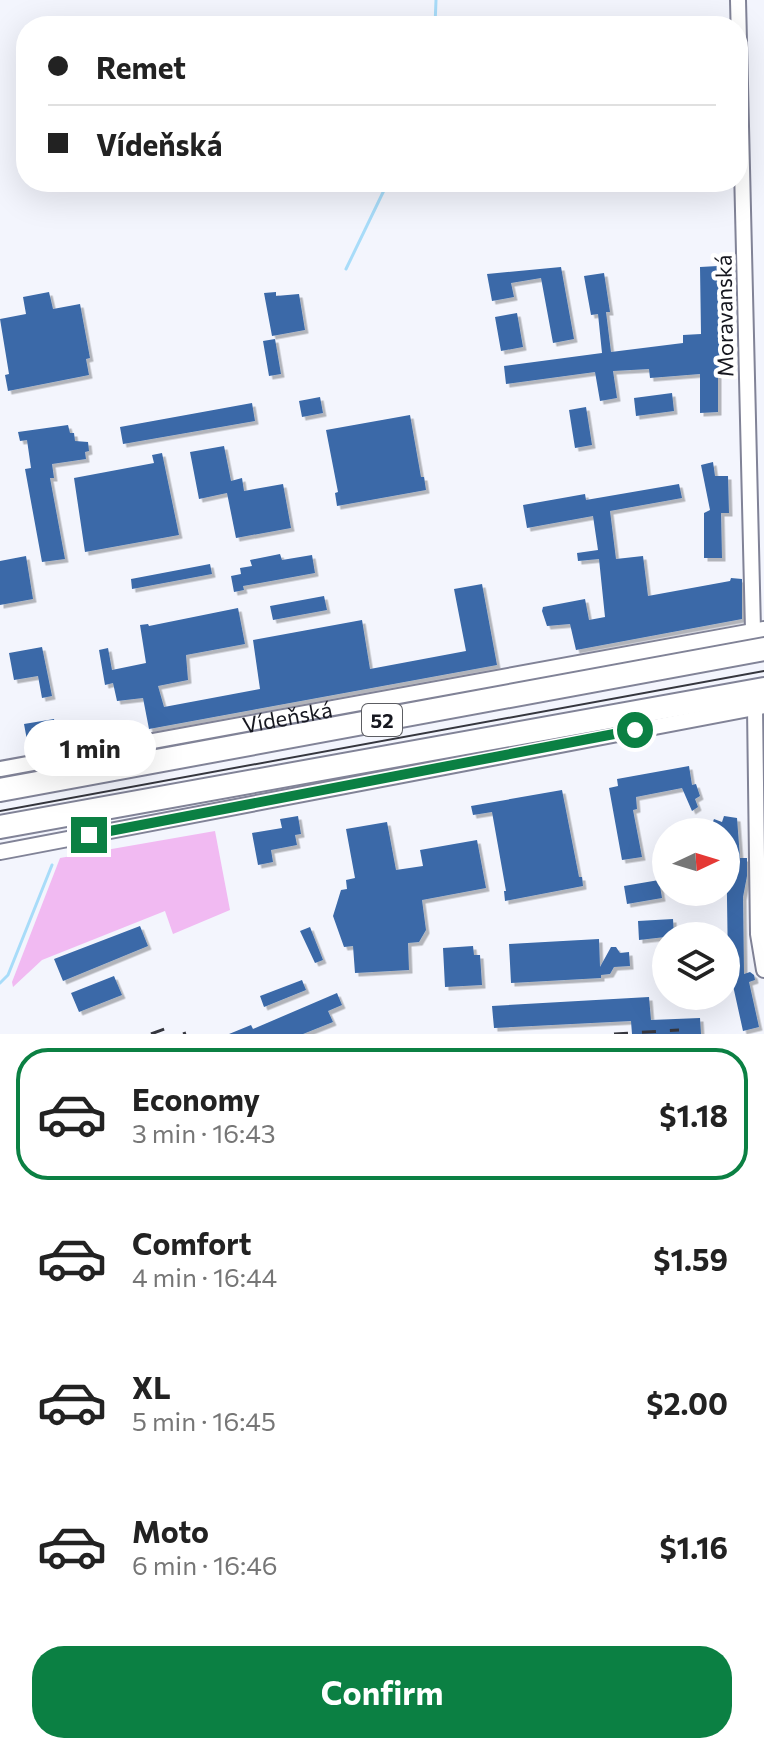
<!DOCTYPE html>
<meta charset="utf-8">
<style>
:root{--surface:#fff;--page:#f6f6f6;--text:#222;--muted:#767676;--line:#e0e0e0;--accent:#0b8043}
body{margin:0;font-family:Commissioner,sans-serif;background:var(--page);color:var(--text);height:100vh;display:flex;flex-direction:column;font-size:30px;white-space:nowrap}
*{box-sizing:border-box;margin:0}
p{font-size:26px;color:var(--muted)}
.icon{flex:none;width:44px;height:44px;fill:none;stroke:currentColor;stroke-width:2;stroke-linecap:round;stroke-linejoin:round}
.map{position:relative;height:1034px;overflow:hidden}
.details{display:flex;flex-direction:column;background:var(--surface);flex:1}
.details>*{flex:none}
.guide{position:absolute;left:16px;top:16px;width:732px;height:176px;border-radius:32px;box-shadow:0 8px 32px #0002;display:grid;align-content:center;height:176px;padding:0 32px;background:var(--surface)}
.needle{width:52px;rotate:86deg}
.controls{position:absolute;left:652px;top:818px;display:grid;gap:16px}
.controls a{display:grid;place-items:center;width:88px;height:88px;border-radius:50%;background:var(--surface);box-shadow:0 8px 32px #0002;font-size:40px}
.end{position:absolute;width:36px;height:36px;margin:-18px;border:10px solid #0b8043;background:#fff;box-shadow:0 0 0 4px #fff}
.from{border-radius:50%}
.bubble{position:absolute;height:56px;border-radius:28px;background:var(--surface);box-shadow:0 8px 32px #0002;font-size:26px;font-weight:700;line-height:56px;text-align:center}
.guide b{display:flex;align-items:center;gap:28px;height:76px;font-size:30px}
.guide b+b{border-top:2px solid var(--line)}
.guide i{width:20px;height:20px;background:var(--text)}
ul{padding:14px 0 0;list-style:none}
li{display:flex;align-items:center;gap:24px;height:132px;margin:0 16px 12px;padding:0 16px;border:4px solid transparent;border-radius:32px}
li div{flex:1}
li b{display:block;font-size:30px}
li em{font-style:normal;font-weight:700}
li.active{border-color:var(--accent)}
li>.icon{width:72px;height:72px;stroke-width:1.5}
.cta{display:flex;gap:16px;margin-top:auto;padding:16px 32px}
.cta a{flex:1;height:92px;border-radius:32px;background:var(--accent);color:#fff;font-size:32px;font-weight:700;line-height:92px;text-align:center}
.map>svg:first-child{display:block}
.green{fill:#f1baf2}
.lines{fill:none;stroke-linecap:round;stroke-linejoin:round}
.stream{stroke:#a8dcf9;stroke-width:3}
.building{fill:#3a69a8;filter:url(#shadow)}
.minor-casing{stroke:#818397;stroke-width:18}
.highway-casing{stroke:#818397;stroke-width:26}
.minor{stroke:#fff;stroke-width:14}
.highway{stroke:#fff;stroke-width:22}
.tram{stroke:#35363e;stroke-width:2}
.rail{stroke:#35363e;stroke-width:3;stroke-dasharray:14 14;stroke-linecap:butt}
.route{stroke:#0b8043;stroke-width:10}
.labels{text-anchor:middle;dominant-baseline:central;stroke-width:8;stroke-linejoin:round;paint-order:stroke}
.shield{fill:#fff;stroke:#5c5d62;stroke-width:2}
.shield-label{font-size:20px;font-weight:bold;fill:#16171f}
.street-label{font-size:22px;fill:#16171f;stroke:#fff}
</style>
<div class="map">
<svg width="764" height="1034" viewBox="0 0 764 1034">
<defs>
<filter id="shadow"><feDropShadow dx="3.5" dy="3.5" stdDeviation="0" flood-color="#0004"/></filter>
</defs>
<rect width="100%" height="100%" fill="#f3f5fd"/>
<!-- green -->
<path class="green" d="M215 831 230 910 173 934 165 911 42 960 13 987 12 982 60 858Z"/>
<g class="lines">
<!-- stream -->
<path class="stream" d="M435 26 436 0
M346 269 388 182
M0 983 8 975 52 865"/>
</g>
<!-- building -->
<path class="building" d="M718 266 722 374H718V412L700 413V374L650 378 649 369 613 371 617 398 600 401 595 372 506 384 504 366 602 353 598 314 591 315 584 276 604 273 610 312H606L611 352 683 343V335L701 334 700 267Z
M561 267 574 339 553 343 541 278 511 283 514 297 492 301 487 274Z
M49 292 53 309 80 304 90 358 86 359 89 375 8 391 5 375 9 374 0 319 26 314 23 297Z
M276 292V296L299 294 305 330 272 336 264 293Z
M517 313 523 347 501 351 495 317Z
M275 339 281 374 269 376 263 341Z
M672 393 674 411 636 416 634 398Z
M320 397 323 413 302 417 299 401Z
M252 403 255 421 123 444 120 427Z
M586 407 592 445 575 448 569 410Z
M410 415 421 477H424L426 490 337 506 335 493 338 492 326 430Z
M68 425 70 433H74L75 441 88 442 89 451 85 452 86 459 52 464 54 478H50L65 559 42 562 25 469 31 468 27 440 20 441 18 432Z
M224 446 231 481 242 478 244 491 283 484 291 528 236 538 227 493 199 499 190 452Z
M162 453 179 535 85 552 74 478 154 463 152 455Z
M713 462 715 476H728L729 513H721L722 558H704V513L710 510 701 465Z
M679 484 682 498 610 511 616 559 643 556 648 596 730 581 731 578 742 579V619L576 650 570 624 547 626 542 611 543 607 585 599 589 620 605 617 599 559 578 561 577 553 598 550 593 516 527 528 523 505 585 494 586 500Z
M280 554 282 560 312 555 315 573 243 586 244 590 234 592 231 576 241 574 240 568 252 566 250 560Z
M26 556 33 599 0 605V561Z
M210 564 212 574 132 589 131 579Z
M482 584 497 665 149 729 143 698 117 701 113 683 105 685 99 650 108 648 112 670 146 663 140 625 148 624 149 626 238 608 245 644 186 655 188 680 158 686 164 707 260 689 253 640 362 620 370 669 466 651 454 589Z
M324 596 327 610 273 620 270 606Z
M42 647 52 696 42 698 38 676 14 680 9 653Z
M54 719 59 745 29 751 24 724Z
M689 766 692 785 696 784 700 796 695 799 698 807 692 811 682 788 636 797 637 809 633 810 642 857 622 860 609 788 618 786 617 779Z
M562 790 579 877H582L583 886 505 901 504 891H506L492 812 473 815 471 806Z
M298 816 301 834 295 835 297 845 271 850 273 862 258 865 252 833 282 828 280 819Z
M724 816 737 818 740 858H747V876L743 897 744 974 750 972 754 975 755 980 749 982 759 1027 743 1031 732 981 736 980 732 965 728 966 726 832 711 827 714 819 722 822Z
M387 822 396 870 423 866 420 850 477 840 486 888 422 900 426 930 419 942 408 943 409 970 355 973 353 946 344 947 333 916 341 890 347 889 346 880 355 878 346 829Z
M659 880 662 898 627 904 624 886Z
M673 919 674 936 639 940 638 921Z
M140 926 148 946 63 981 54 959Z
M310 927 323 960 315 963 300 931Z
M599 939 600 967 611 947H616L620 953 629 952 630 966 614 967 610 974 601 975V978L511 983 509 944Z
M473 946 474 955H480L482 985 445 987 443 948Z
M114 976 122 995 79 1012 71 993Z
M302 980 306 990 264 1007 260 996Z
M337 993 342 1005 328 1011 333 1022 303 1034H229L251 1025 253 1029Z
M649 997 651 1020 700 1018 701 1034H632L631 1021 494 1028 492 1006Z"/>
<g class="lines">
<!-- minor casing -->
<g class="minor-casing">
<g id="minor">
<path d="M738 0 753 630"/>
<path d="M755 708 758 934 764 970"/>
<path id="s1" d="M0 769 764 629"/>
<path d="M0 852 764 706"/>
</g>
</g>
<!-- highway casing -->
<g class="highway-casing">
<path id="highway" d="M0 790 764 649
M0 827 764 689"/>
</g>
<!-- minor -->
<use href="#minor" class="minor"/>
<!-- highway -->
<use href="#highway" class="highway"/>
<!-- tram -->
<path class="tram" d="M0 811 764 671"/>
<!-- rail -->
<path class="rail" d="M151 1034 175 1025
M183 1034 186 1033
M614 1034 679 1030"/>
</g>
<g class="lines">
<!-- route -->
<path class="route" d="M89 835 635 730"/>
</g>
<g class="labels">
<!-- shield labels -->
<rect class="shield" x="362" y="704" width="40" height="32" rx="6"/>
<g class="shield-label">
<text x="382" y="720">52</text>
</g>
<!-- street labels -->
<g class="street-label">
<text transform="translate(724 316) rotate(-91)">Moravanská</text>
<text stroke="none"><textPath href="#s1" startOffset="292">Vídeňská</textPath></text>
</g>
</g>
</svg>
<div class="controls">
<a><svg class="needle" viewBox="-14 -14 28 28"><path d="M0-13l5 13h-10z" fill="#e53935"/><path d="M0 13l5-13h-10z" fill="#767676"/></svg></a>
<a><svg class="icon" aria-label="layers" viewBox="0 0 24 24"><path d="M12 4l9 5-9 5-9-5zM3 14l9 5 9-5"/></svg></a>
</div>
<i class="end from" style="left:635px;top:730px"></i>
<i class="end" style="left:89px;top:835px"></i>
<div class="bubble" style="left:24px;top:720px;width:132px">1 min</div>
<div class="guide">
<b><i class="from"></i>Remet</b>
<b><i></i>Vídeňská</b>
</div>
</div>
<section class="details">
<ul>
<li class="active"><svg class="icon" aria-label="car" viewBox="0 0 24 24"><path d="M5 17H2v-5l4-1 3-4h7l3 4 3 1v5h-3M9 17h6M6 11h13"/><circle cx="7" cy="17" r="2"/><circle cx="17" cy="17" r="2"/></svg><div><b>Economy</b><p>3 min · 16:43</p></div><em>$1.18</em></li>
<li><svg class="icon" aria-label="car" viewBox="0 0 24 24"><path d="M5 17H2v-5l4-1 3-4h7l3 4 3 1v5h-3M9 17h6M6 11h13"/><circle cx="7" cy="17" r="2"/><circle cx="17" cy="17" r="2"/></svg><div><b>Comfort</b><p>4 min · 16:44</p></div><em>$1.59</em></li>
<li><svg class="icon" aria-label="car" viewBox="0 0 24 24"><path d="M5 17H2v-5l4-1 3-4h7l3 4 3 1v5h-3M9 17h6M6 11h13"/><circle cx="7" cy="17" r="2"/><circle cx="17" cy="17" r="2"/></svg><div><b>XL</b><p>5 min · 16:45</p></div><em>$2.00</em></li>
<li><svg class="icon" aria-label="car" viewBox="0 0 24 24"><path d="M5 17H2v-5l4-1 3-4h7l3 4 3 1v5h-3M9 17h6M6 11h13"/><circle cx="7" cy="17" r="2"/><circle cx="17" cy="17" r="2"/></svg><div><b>Moto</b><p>6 min · 16:46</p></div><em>$1.16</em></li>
</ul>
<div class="cta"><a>Confirm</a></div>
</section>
